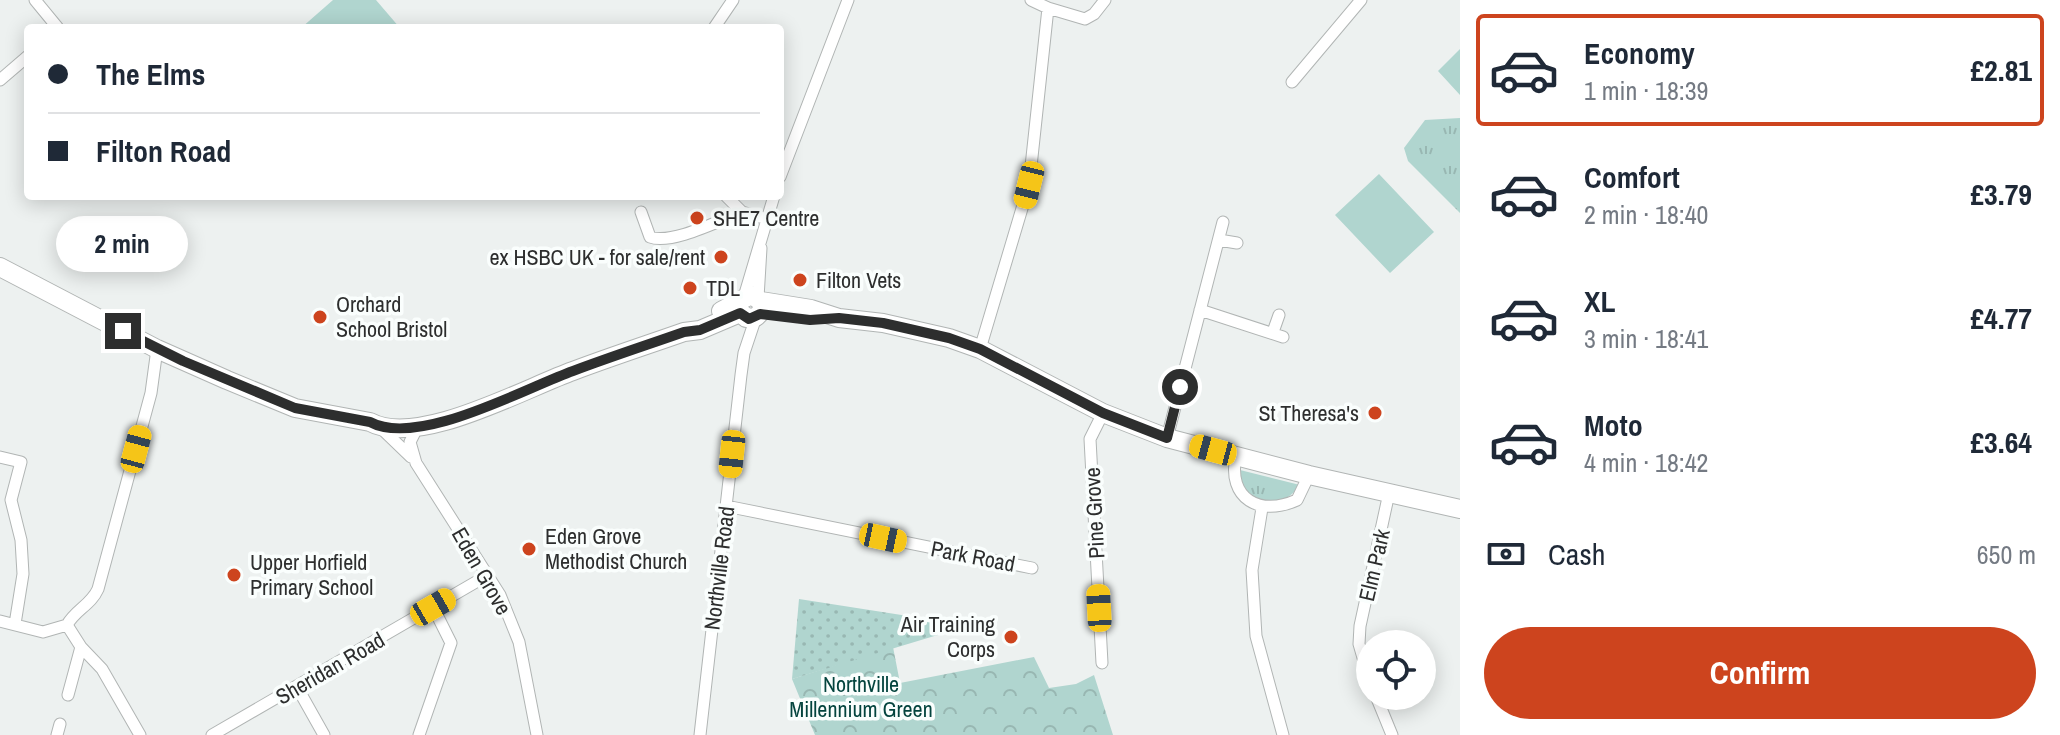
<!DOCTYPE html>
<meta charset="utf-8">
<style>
:root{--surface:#fff;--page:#f6f6f7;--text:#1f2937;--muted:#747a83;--line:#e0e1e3;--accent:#cd441e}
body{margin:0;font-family:"Archivo Narrow",sans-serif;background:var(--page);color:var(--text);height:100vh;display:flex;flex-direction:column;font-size:30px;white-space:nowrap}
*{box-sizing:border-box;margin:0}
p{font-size:26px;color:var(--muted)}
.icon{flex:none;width:44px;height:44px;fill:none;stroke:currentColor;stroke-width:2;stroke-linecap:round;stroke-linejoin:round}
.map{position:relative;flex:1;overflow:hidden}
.details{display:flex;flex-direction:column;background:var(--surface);width:600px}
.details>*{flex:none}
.banner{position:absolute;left:24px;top:24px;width:760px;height:176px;border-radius:8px;box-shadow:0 4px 20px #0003;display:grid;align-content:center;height:176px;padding:0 24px;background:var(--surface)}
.controls{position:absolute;left:1356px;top:630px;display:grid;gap:16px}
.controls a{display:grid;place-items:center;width:80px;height:80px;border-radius:50%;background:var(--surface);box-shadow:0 4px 20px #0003;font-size:40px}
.end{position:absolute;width:36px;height:36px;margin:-18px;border:10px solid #2d2e2e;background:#fff;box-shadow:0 0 0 4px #fff}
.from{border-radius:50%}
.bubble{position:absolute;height:56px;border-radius:28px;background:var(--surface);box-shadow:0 4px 20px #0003;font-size:26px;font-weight:700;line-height:56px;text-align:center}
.car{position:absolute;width:24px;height:48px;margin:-24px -12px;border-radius:10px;box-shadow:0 0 6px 2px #0007;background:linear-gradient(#f5c518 24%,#345 0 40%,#f5c518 0 76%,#345 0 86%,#f5c518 0)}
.banner b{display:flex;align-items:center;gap:28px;height:76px;font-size:30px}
.banner b+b{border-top:2px solid var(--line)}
.banner i{width:20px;height:20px;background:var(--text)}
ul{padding:14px 0 0;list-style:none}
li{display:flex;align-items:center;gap:24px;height:112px;margin:0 16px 12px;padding:0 8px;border:4px solid transparent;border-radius:8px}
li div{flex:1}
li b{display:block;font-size:30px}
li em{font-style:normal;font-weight:700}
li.selected{border-color:var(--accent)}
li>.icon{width:72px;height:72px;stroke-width:1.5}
.pay{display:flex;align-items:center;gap:20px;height:88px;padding:0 24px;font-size:30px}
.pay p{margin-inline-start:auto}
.action{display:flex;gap:16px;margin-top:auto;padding:16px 24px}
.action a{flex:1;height:92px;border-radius:48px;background:var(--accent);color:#fff;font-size:32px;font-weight:700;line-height:92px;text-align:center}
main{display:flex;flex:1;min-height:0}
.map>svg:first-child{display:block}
.grass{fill:url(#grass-tufts)}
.park{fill:url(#park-crowns)}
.garden{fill:url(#garden-dots)}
.pitch{fill:#b0d5cf}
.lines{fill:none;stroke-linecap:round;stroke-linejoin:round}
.street-casing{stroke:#b1b5b4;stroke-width:13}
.primary-casing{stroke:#b1b5b4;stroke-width:20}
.street{stroke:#fff;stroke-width:11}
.primary{stroke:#fff;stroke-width:18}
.route{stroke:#2d2e2e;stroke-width:10}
.poi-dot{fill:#cd441e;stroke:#fafefd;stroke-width:3}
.labels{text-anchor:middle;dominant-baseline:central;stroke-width:7;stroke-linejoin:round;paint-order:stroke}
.poi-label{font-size:22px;fill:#2d2e2e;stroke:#fafefd;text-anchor:start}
.street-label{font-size:22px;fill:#2d2e2e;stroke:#fafefd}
.park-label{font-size:22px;fill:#04443e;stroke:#fafefd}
</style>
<main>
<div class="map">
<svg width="1460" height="735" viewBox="0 0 1460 735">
<defs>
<pattern id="grass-tufts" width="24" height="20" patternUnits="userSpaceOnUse" patternTransform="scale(2)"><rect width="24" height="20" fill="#b0d5cf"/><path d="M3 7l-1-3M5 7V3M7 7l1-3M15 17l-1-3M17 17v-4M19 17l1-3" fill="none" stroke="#98b7b2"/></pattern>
<pattern id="park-crowns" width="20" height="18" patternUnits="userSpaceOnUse" patternTransform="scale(2)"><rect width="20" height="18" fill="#b0d5cf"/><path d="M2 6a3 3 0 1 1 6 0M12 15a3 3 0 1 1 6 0" fill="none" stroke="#98b7b2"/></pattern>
<pattern id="garden-dots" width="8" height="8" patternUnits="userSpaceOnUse" patternTransform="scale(2)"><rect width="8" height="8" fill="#b0d5cf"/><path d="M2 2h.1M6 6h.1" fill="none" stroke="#98b7b2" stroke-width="1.8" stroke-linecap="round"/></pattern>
</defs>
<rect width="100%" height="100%" fill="#edf1f0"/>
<!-- grass -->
<path class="grass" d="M1460 118V213L1408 161 1404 148 1425 120Z
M1240 470 1300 485C1288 504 1258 511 1244 490 1240 484 1240 476 1240 470Z"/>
<!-- park -->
<path class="park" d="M893 647 900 683 1034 657 1049 688 1076 684 1094 675 1113 735H815L792 679Z"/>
<!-- garden -->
<path class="garden" d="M799 599 940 621 941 634 792 679Z"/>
<!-- pitch -->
<path class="pitch" d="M333 0H376L400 28H301Z
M1460 49V95L1438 71Z
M1379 174 1434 232 1390 273 1335 215Z"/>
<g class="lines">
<!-- street casing -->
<g class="street-casing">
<path id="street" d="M35 0 58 28
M1031 0 1048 8 1085 19 1094 14 1105 0
M714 28 733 0
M0 80 28 56
M1292 82 1361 0
M780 177 848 0
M726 196 742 212 767 219
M641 212 650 237C672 245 720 220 742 212
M1219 240 1237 243
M744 297 774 196
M758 298 761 248
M1200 310 1283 337
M1273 332 1279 315
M980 349 1029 185 1048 8
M418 426 410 442 416 463 500 595 519 642 537 735
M383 430 411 457
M1167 438 1223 222
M1236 456C1227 499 1260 517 1297 500L1309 475
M0 457 21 462 11 500 21 540 23 574 15 624
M726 506 1032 568
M1262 508 1252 570 1256 636 1283 735
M0 621 43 632 67 625
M67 625C75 610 91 605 98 589L151 393 157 349
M67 625 81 647 102 669 140 735
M1102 663 1090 439 1103 413
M1370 682 1359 644 1360 626 1389 493
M297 687 324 735
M68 695 81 647
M1376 696 1392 735
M57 735 60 724
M212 735 488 575
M419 735 451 643 433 607
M700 735 741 375 744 353 756 317"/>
</g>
<!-- primary casing -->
<g class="primary-casing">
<path id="primary" d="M0 267 157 349 227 380 295 408 370 422C418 448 525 388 573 371 610 357 647 345 684 332L700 330 740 313
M761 301 811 309 839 318 883 323 949 338 980 349 1103 413 1167 438 1309 475 1460 509
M721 311 751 295 761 301 762 311 756 317 746 318 739 310V303"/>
</g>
<!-- street -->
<use href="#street" class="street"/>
<!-- primary -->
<use href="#primary" class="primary"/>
</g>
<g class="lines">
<!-- route -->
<path class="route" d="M123 331 183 361 295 408 370 422C418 448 525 388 573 371 610 357 647 345 684 332L700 330 740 313 749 319 760 314 810 320 839 318 883 323 949 338 980 349 1103 413 1167 438 1180 387"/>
</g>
<!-- markers -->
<g class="poi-dot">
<circle cx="697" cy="218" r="8"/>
<circle cx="721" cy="257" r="8"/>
<circle cx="800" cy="280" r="8"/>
<circle cx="690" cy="288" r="8"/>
<circle cx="320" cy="317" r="8"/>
<circle cx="1375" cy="413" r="8"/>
<circle cx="529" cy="549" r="8"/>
<circle cx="234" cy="575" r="8"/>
<circle cx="1011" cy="637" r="8"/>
</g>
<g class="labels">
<!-- poi labels -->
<g class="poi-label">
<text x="713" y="218">SHE7 Centre</text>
<text x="705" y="257" text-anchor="end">ex HSBC UK - for sale/rent</text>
<text x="816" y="280">Filton Vets</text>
<text x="706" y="288">TDL</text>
<text x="336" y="304">Orchard<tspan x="336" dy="25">School Bristol</tspan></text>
<text x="1359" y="413" text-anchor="end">St Theresa's</text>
<text x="545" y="536">Eden Grove<tspan x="545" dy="25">Methodist Church</tspan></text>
<text x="250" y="562">Upper Horfield<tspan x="250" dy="25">Primary School</tspan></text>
<text x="995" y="624" text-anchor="end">Air Training<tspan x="995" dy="25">Corps</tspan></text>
</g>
<!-- street labels -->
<g class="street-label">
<text transform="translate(1094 513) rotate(-93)">Pine Grove</text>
<text transform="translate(973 556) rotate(11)">Park Road</text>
<text transform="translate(1374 565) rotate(-77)">Elm Park</text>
<text transform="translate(719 568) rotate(-83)">Northville Road</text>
<text transform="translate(482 571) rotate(60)">Eden Grove</text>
<text transform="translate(330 668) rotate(-30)">Sheridan Road</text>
</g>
<!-- park labels -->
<g class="park-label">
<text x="861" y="684">Northville<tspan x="861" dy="25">Millennium Green</tspan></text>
</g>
</g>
</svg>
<div class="controls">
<a><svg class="icon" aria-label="locate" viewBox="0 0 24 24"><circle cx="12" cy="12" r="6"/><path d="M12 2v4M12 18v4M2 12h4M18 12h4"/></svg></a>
</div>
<i class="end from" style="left:1180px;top:387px"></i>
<i class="end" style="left:123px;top:331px"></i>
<div class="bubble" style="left:56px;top:216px;width:132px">2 min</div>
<i class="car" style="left:1029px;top:185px;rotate:194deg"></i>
<i class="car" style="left:136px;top:449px;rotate:15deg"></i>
<i class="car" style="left:1213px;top:450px;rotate:285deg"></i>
<i class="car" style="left:732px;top:454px;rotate:186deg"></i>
<i class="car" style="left:883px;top:538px;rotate:102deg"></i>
<i class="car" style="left:433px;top:607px;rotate:60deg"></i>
<i class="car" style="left:1099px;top:608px;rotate:357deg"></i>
<div class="banner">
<b><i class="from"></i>The Elms</b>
<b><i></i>Filton Road</b>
</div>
</div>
<section class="details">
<ul>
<li class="selected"><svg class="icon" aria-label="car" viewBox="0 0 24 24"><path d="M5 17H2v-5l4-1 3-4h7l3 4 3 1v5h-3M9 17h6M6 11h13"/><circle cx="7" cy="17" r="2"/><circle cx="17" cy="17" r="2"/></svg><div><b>Economy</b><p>1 min · 18:39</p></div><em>£2.81</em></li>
<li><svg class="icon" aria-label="car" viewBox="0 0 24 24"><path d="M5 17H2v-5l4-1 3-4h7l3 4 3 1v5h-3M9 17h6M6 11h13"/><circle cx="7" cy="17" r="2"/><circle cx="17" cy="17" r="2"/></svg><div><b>Comfort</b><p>2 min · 18:40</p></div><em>£3.79</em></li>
<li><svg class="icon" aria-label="car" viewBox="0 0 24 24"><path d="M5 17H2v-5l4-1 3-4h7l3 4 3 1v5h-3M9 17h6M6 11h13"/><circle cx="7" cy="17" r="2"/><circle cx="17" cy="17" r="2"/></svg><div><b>XL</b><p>3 min · 18:41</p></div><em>£4.77</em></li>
<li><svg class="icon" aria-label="car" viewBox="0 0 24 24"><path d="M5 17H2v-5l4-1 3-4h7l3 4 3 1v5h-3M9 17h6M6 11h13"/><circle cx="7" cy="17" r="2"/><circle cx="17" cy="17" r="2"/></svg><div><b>Moto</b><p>4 min · 18:42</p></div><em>£3.64</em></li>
</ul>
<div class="pay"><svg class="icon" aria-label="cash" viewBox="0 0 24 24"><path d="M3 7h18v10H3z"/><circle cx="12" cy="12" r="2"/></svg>Cash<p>650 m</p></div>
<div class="action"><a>Confirm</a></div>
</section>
</main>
